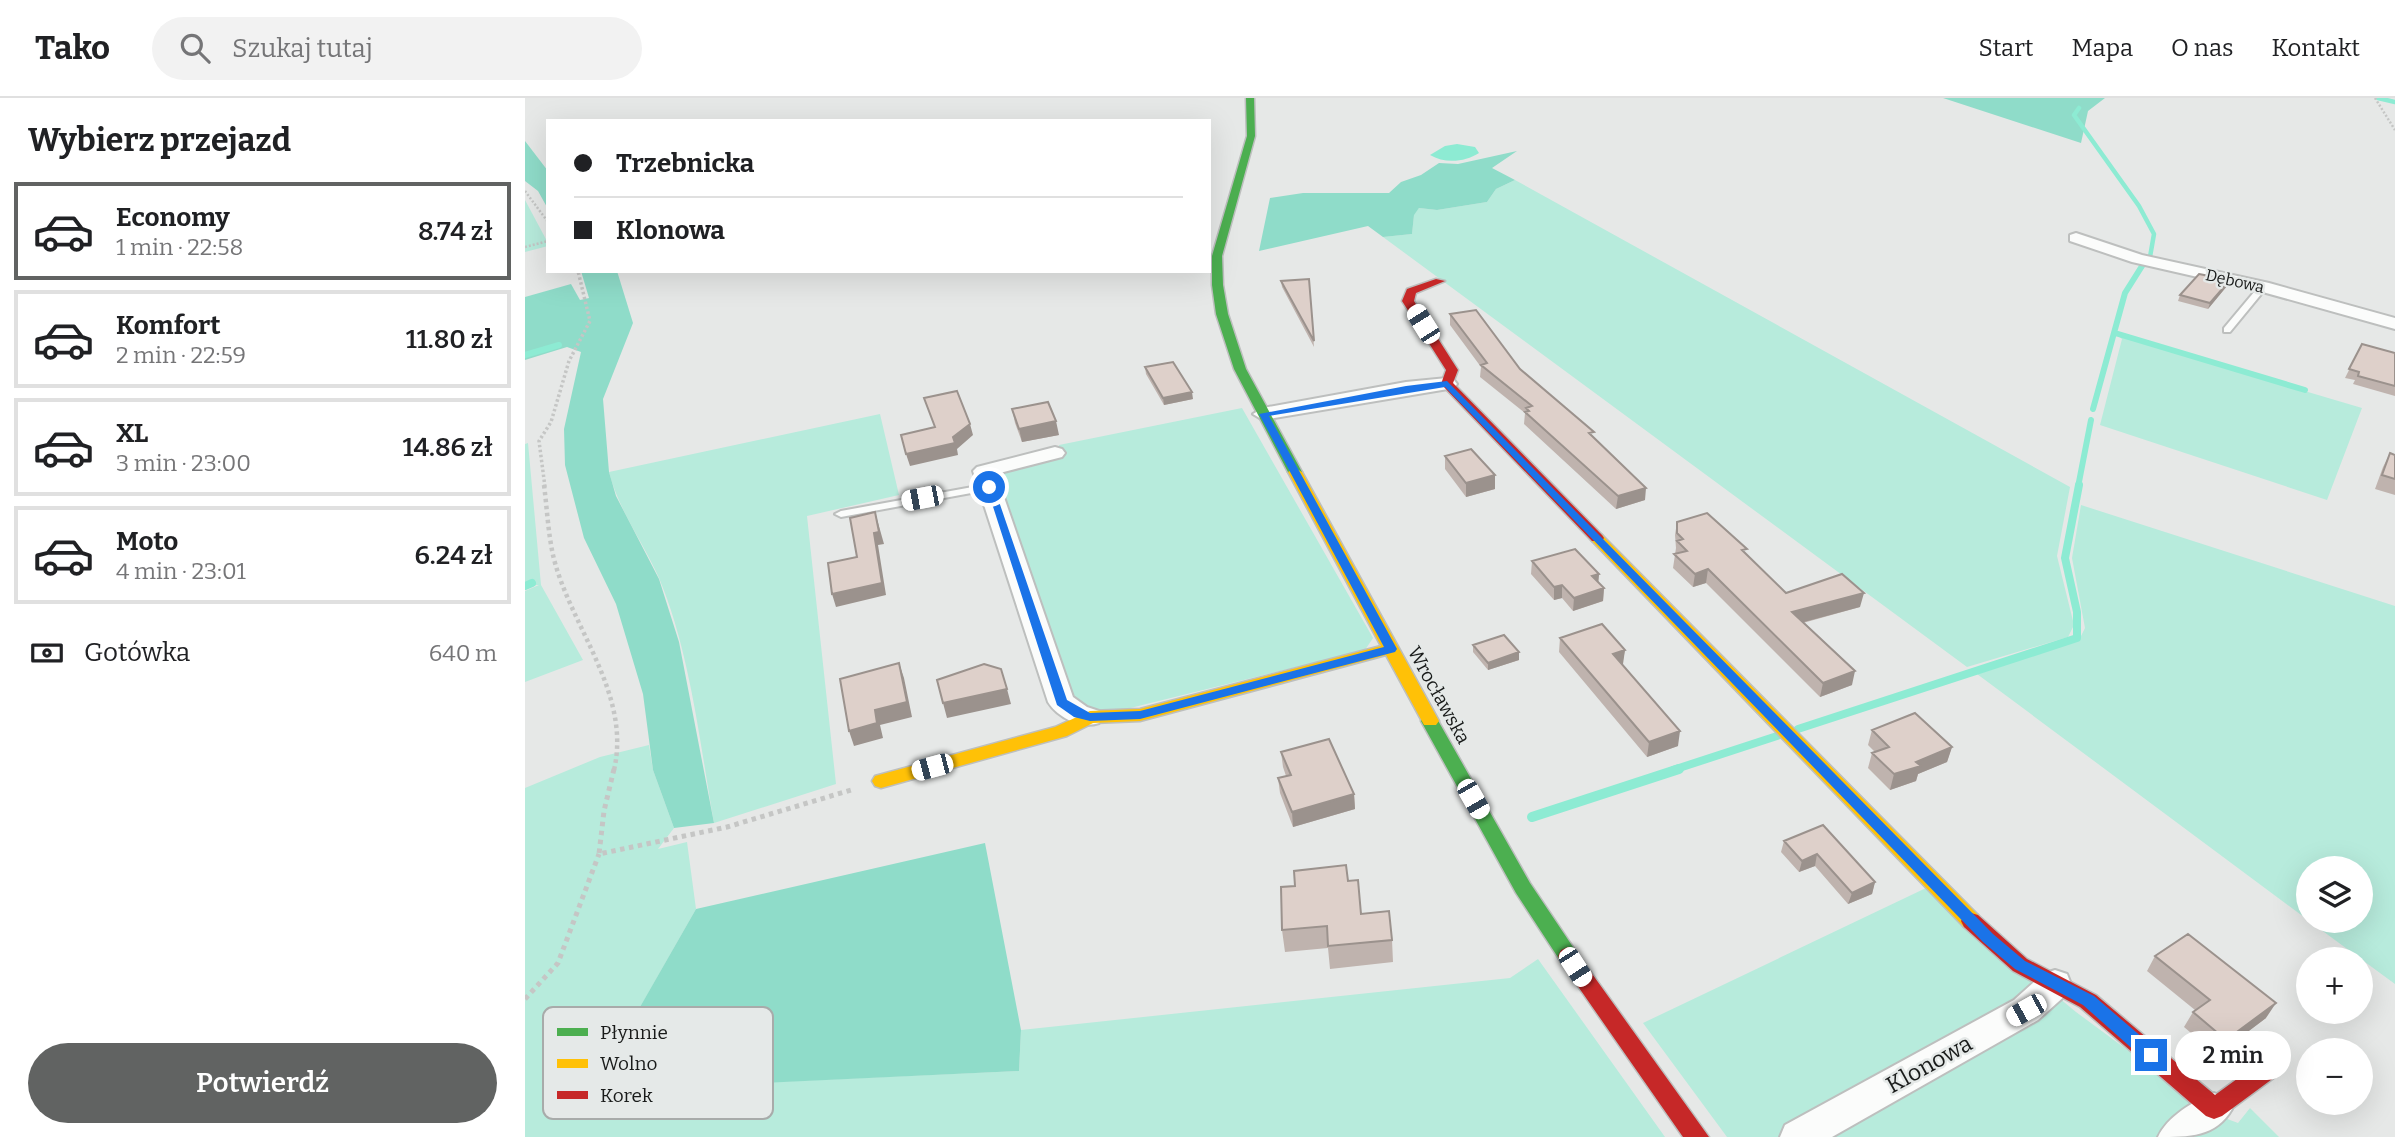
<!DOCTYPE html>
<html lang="pl">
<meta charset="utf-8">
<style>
:root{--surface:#fff;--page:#f2f2f2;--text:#202124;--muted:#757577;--line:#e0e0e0;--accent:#616362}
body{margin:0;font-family:Bitter,serif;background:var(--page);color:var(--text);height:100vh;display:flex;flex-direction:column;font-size:26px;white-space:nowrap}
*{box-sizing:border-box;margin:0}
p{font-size:23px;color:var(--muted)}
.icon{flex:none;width:38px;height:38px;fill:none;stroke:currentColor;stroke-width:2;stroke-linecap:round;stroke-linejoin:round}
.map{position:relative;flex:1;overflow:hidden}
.details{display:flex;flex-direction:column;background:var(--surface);width:525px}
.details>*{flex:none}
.top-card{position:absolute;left:21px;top:21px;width:665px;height:154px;border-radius:0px;box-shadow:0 7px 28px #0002;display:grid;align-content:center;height:154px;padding:0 28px;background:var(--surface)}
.buttons{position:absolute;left:1771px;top:758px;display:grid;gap:14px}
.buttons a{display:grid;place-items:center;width:77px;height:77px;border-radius:50%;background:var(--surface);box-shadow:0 7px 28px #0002;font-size:35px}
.end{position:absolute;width:32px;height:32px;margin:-16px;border:9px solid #1a73e8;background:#fff;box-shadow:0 0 0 4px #fff}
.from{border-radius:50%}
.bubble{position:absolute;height:49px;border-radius:24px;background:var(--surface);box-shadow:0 7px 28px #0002;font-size:23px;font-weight:600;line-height:49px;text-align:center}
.car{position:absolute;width:21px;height:42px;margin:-21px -10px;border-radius:9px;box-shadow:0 0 5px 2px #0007;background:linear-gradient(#fff 24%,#345 0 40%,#fff 0 76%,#345 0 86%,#fff 0)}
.top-card b{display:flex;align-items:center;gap:24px;height:66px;font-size:26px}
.top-card b+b{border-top:2px solid var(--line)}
.top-card i{width:18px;height:18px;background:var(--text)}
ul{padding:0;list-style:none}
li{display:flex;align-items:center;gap:21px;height:98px;margin:0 14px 10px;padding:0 14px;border:4px solid var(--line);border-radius:0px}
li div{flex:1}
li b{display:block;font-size:26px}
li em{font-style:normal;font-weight:600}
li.active{border-color:var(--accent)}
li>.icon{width:63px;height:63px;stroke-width:1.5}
h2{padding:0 28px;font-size:32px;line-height:84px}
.pay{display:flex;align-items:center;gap:18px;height:77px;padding:0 28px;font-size:26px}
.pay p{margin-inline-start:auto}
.primary-button{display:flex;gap:14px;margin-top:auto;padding:14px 28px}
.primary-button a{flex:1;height:80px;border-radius:42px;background:var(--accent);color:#fff;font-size:28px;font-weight:600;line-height:80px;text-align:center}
header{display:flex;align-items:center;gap:42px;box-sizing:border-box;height:98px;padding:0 35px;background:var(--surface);border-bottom:2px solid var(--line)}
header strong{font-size:33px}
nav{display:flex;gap:38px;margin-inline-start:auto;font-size:24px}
.search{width:490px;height:63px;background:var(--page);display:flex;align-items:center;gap:18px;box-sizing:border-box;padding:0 24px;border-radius:38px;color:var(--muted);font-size:26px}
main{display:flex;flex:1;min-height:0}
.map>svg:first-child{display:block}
.green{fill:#b7ebdc}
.forest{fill:#8fdcc9}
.water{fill:#8debd3}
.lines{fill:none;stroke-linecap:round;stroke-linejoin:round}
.stream-far3{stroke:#8debd3;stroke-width:4.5}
.stream-far2{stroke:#8debd3;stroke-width:6}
.stream-far1{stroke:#8debd3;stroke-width:8}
.stream{stroke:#8debd3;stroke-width:10}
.lane-casing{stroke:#bdbfbe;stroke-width:4}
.street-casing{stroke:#bdbfbe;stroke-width:4}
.fast-casing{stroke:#bdbfbe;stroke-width:3}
.slow-casing{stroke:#bdbfbe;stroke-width:3}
.jam-casing{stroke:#bdbfbe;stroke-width:3}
.path-far3{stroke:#c5c6c5;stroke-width:2.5;stroke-dasharray:2 2;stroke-linecap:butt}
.path-far2{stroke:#c5c6c5;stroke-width:3.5;stroke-dasharray:2.5 2.5;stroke-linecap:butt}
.path-far1{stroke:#c5c6c5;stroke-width:4.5;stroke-dasharray:3.5 3.5;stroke-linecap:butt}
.path{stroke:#c5c6c5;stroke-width:5;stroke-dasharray:4.5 4.5;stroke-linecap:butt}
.lane{fill:#fbfcfb;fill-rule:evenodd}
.street{fill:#fbfcfb;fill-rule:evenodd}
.fast{fill:#4caf50;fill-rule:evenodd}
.slow{fill:#ffc107;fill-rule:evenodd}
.jam{fill:#c62828;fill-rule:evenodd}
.wall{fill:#bfb3ae}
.shaded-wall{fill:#9b928d}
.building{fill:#ded0ca;stroke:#9b928d;stroke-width:2}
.route{fill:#1a73e8}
.labels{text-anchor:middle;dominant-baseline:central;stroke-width:5;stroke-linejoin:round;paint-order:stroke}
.far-street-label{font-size:16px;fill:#191b1a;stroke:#e5e9e8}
.street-label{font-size:19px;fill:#191b1a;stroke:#e5e9e8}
.near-street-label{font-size:23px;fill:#191b1a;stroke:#e5e9e8}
.key{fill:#e5e9e8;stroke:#a8abaa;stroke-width:2}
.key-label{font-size:19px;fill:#191b1a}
</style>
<header>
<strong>Tako</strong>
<div class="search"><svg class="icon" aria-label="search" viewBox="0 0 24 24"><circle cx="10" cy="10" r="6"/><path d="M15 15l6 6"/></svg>Szukaj tutaj</div>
<nav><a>Start</a><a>Mapa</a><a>O nas</a><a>Kontakt</a></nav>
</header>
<main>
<section class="details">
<h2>Wybierz przejazd</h2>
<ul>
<li class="active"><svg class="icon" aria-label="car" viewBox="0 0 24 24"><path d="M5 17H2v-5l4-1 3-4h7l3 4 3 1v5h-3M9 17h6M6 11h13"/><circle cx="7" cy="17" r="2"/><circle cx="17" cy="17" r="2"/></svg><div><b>Economy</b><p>1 min · 22:58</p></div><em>8.74 zł</em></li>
<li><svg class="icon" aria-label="car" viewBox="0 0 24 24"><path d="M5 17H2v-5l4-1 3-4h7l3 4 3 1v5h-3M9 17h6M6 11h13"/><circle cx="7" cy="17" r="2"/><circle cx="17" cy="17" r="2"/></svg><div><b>Komfort</b><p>2 min · 22:59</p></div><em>11.80 zł</em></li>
<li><svg class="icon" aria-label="car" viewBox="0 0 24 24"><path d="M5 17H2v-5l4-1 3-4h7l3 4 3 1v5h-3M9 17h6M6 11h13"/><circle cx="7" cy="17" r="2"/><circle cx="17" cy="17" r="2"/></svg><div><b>XL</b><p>3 min · 23:00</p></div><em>14.86 zł</em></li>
<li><svg class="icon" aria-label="car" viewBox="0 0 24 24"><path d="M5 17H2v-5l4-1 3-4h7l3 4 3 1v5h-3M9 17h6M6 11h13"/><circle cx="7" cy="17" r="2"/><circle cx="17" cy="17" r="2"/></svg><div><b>Moto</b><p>4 min · 23:01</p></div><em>6.24 zł</em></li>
</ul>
<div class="pay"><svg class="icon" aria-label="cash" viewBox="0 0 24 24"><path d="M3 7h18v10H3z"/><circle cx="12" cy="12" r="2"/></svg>Gotówka<p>640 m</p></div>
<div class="primary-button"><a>Potwierdź</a></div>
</section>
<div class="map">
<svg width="1870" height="1039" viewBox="0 0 1870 1039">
<rect width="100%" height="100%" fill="#e6e8e7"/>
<!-- green -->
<path class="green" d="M990 82 1545 389 1532 458 1549 527 1543 539 1442 569 858 139 887 136 889 116 894 110 912 112 962 104 971 91Z
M0 102 23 145V148L0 154Z
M1593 238 1837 310 1802 402 1575 327 1597 241Z
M717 310 848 540 840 552 581 616 551 609 468 381 477 374 535 357 534 347Z
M355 316 374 397 282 418 311 686 189 725C175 646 165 554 134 480 118 444 94 413 84 374Z
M3 345 16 487 58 562 0 584V493L14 487H0V346Z
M1556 407 1870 508V886L1784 823 1836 822V770H1783V822L1452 576 1554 542 1560 530 1547 460Z
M124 647 128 672 149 730 133 751 162 744 171 811 68 992 494 973 496 932 985 880 1013 861 1140 1039H0V690L75 659Z
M1401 790 1551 914 1689 1016 1713 1025 1725 1010 1754 1039H1202L1118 925Z"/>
<!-- forest -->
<path class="forest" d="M1418 0H1580L1563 13 1556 45Z
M0 43 23 73V111L13 93 0 83Z
M992 53 967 70 990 82 971 91 962 104 912 112 894 110 889 117 887 136 858 139 843 128 734 153 745 100 778 95H864L876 84 896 77 914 65 933 66Z
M56 173H92L108 225 78 301 84 374 91 398 134 481 154 544 189 725 149 730 128 672 118 596 91 506 59 440 40 367 39 331 56 254 42 249 0 262V199L46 186 55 202 64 200Z
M460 745 496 932 494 973 67 993 171 811Z"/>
<!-- water -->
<path class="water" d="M932 46 950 49 954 55C940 64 920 66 905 57L920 48Z"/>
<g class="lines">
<!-- stream-far3 -->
<path class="stream-far3" d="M1853 0 1870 4
M1554 10 1549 17 1614 108 1629 136 1625 159
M1616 170 1619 166"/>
<!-- stream-far2 -->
<path class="stream-far2" d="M1590 235 1780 292
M0 257 34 247
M1568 311 1600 195 1617 168
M1553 389 1566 322"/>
<!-- stream-far1 -->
<path class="stream-far1" d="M0 488 7 485
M1273 631 1552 540V514L1540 460 1554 387
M1148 672 1252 638"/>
<!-- stream -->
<path class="stream" d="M1007 719 1154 671"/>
<!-- lane casing -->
<g class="lane-casing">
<path id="lane" d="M1735 187 1742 189 1705 234H1699V230Z
M464 386 468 387 469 389 468 391 316 419 310 416 316 413Z"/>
</g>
<!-- street casing -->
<g class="street-casing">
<path id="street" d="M1551 135 1617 157 1744 185 1870 220V231L1734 193 1607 164 1545 143V137Z
M922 280 929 282 932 286 929 290 738 322 728 316 738 310 881 284Z
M530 349 537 351 540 355 537 359 471 376 548 599 562 609 574 613 578 619 574 625C556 631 533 620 523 604L448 373 452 369Z
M1530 872 1542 876 1546 886 1542 896 1513 922 1307 1039H1255L1260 1027 1489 902 1518 876Z
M1689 995 1702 1000 1707 1011C1691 1039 1664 1039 1633 1039 1642 1019 1668 1003 1689 995Z"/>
</g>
<!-- fast casing -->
<g class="fast-casing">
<path id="fast" d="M721 0H729L730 38 697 158 698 187 703 216 721 271 777 374 770 378 763 374 709 271 691 216 687 187V158L722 38Z
M905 617 911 619 1005 785 1050 852 1053 858 1050 864 1043 867 1036 864 991 795 896 623 899 619Z"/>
</g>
<!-- slow casing -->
<g class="slow-casing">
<path id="slow" d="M770 370 777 374 914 623 911 627H899L861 557 615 623 568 625 542 638 356 690 350 688 347 683 350 678 530 629 565 613 615 611 856 548 763 374Z
M1072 436 1077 437 1453 817 1456 823 1453 829 1446 831 1439 829 1067 443 1065 440 1067 437Z"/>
</g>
<!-- jam casing -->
<g class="jam-casing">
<path id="jam" d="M911 181 920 183 891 195 889 203 933 272 928 285 1077 437 1079 440 1077 443H1067L916 286 921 272 877 203 882 191Z
M1446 815 1453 817 1502 861 1571 897 1690 997 1738 962 1746 959 1754 962 1757 969 1754 976 1697 1018 1689 1021 1681 1018 1555 909 1488 873 1439 829 1436 823 1439 817Z
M1043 849 1050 852 1184 1039H1158L1036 864 1033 858 1036 852Z"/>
</g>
<!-- path-far3 -->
<path class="path-far3" d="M1850 0 1870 32
M0 93 23 124
M0 149 23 143"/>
<!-- path-far2 -->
<path class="path-far2" d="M20 389 14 343 26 324 44 263 65 223 53 173"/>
<!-- path-far1 -->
<path class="path-far1" d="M19 387C22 410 23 434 28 457 44 527 107 595 89 672"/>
<!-- path -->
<path class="path" d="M89 671 79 713 74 756 202 729 326 692
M0 901 33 865 74 756"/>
<!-- lane -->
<use href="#lane" class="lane"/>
<!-- street -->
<use href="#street" class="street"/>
<!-- fast -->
<use href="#fast" class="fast"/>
<!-- slow -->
<use href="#slow" class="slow"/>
<!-- jam -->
<use href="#jam" class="jam"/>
</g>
<!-- wall -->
<path class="wall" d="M784 181 789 249 757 189 756 183Z
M1705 182 1702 188 1683 211 1653 203 1655 197Z
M925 216 995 271 1069 340 1120 402 1091 411 999 326 1000 315 955 279 956 269 925 227Z
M1837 246 1870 255V298L1828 286 1830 282 1820 280Z
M620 269 668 301 639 307 621 276Z
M487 311 534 337 497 344 490 325Z
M1865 355 1870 357V397L1850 391 1858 369Z
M920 358 970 391 941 399 920 371Z
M1152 424 1221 456 1261 495 1335 509 1278 525 1327 587 1295 599 1181 485 1168 489 1148 470 1151 450 1150 437Z
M1007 463 1074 476 1073 484 1079 490 1078 503 1048 513 1037 500 1029 502 1006 476Z
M1035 540 1100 552 1097 567 1153 648 1122 659 1034 554Z
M948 547 994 562 963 572 948 554Z
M1347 632 1427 649 1422 664 1393 676 1391 683 1365 692 1343 670 1347 655 1350 654 1343 647Z
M756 654 829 696 830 711 768 729 755 695 753 680 761 678 758 669Z
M1298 727 1350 784 1347 796 1323 806 1290 768 1274 774 1256 754 1259 743Z
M823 783 836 816 867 842 868 864 805 871 803 850 760 854 757 832Z
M1630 858 1741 920 1692 957 1659 929 1668 914 1670 912 1622 873Z"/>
<!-- shaded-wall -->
<path class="shaded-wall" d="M1705 182 1702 188 1683 211 1685 205Z
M667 294 668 301 639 307 638 300Z
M531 323 534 337 497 344 494 331Z
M445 326 448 337 432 351 433 357 385 368 381 356 428 339Z
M970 377V391L941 399V385Z
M1121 390 1120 402 1091 411 1093 398Z
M350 414 359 446 353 447 361 497 311 509 307 496 349 435Z
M1183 471 1181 485 1168 489 1170 476Z
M1074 476 1073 488 1067 478Z
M1037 487V500L1029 502V489Z
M1079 490 1078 503 1048 513 1049 500Z
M1339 495 1335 509 1264 528 1267 514Z
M1100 552 1098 566 1086 570 1088 556Z
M994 554V562L963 572V565Z
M374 565 379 580 387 619 355 627 358 640 329 648 324 633 350 612Z
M1330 573 1327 587 1295 599 1298 585Z
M482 591 486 606 422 620 418 605Z
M1155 633 1153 648 1122 659 1124 644Z
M1427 649 1422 664 1393 676 1391 683 1365 692 1369 676 1391 664Z
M829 696 830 711 768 729 767 714Z
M1292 756 1290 768 1274 774 1277 763Z
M1350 784 1347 796 1323 806 1327 795Z
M1751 905 1741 920 1692 957 1701 942Z"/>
<!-- building -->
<path class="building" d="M1674 176 1705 182 1685 205 1655 197Z
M784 181 789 243 756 183Z
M951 212 995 271 1069 334 1064 335 1121 390 1093 398 1000 314 1004 313 1001 310 1007 308 956 267 962 265 925 216Z
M1837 246 1870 255V288L1833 278 1834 274 1824 271Z
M648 264 667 294 638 300 620 269Z
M432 293 445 326 428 339 430 345 381 356 376 337 410 329 399 300Z
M523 304 531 323 494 331 487 311Z
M946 351 970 377 941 385 920 358Z
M1865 355 1870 357V381L1857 377Z
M350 414 354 434 349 435 357 485 307 496 303 465 332 459 325 420Z
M1182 415 1222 451 1217 452 1261 495 1317 476 1339 495 1267 514 1330 573 1298 585 1183 471 1170 476 1149 456 1162 453 1152 443 1158 441 1152 435V424Z
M1050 451 1074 476 1067 478 1079 490 1049 500 1037 487 1029 489 1007 463Z
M1077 526 1100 552 1088 556 1155 633 1124 644 1035 540Z
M979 537 994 554 963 565 948 547Z
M374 565 382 604 350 612 352 625 324 633 315 581Z
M459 566 476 571 482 591 418 605 412 582Z
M1390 615 1427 649 1391 664 1396 668 1369 676 1347 655 1364 649 1347 632Z
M804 641 829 696 767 714 753 680 766 677 756 654Z
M1298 727 1350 784 1327 795 1292 756 1277 763 1259 743Z
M821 767 823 783 833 782 836 816 864 813 867 842 803 848 802 828 757 832 756 789 770 788 769 773Z
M1663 836 1751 905 1701 942 1668 914 1685 902 1630 858Z"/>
<!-- route -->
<path class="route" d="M922 283 1468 836 1500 863 1569 898 1632 952V962H1620L1558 907 1490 871 1458 844 920 289 744 318 872 551 870 554 615 621 565 623 549 619 532 607 461 387 469 389 542 602 565 615 615 613 859 549 734 316 881 288Z"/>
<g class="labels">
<!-- far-street labels -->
<g class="far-street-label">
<text transform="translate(1710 183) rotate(13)">Dębowa</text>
</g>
<!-- street labels -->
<g class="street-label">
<text transform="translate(914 597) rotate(61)">Wrocławska</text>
</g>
<!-- near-street labels -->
<g class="near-street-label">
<text transform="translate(1404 966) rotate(-29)">Klonowa</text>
</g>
</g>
<!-- legend -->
<rect x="18" y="909" width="230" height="112" rx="10" class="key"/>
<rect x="32" y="930" width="31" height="8" fill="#4caf50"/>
<rect x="32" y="961" width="31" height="9" fill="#ffc107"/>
<rect x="32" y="993" width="31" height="8" fill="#c62828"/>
<g class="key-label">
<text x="75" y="941">Płynnie</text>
<text x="75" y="972">Wolno</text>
<text x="75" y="1004">Korek</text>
</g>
</svg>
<div class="buttons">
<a><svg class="icon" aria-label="layers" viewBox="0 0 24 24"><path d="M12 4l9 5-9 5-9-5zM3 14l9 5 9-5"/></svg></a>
<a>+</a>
<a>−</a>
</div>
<i class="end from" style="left:464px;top:389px"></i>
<i class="end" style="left:1626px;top:957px"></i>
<div class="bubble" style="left:1650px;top:933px;width:116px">2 min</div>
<i class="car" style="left:898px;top:226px;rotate:328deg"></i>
<i class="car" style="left:397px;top:400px;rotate:259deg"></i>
<i class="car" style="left:407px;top:669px;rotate:255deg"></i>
<i class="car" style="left:948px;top:701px;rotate:150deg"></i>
<i class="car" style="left:1050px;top:869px;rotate:147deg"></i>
<i class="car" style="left:1501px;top:912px;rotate:241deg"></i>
<div class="top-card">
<b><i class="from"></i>Trzebnicka</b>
<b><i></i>Klonowa</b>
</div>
</div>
</main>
